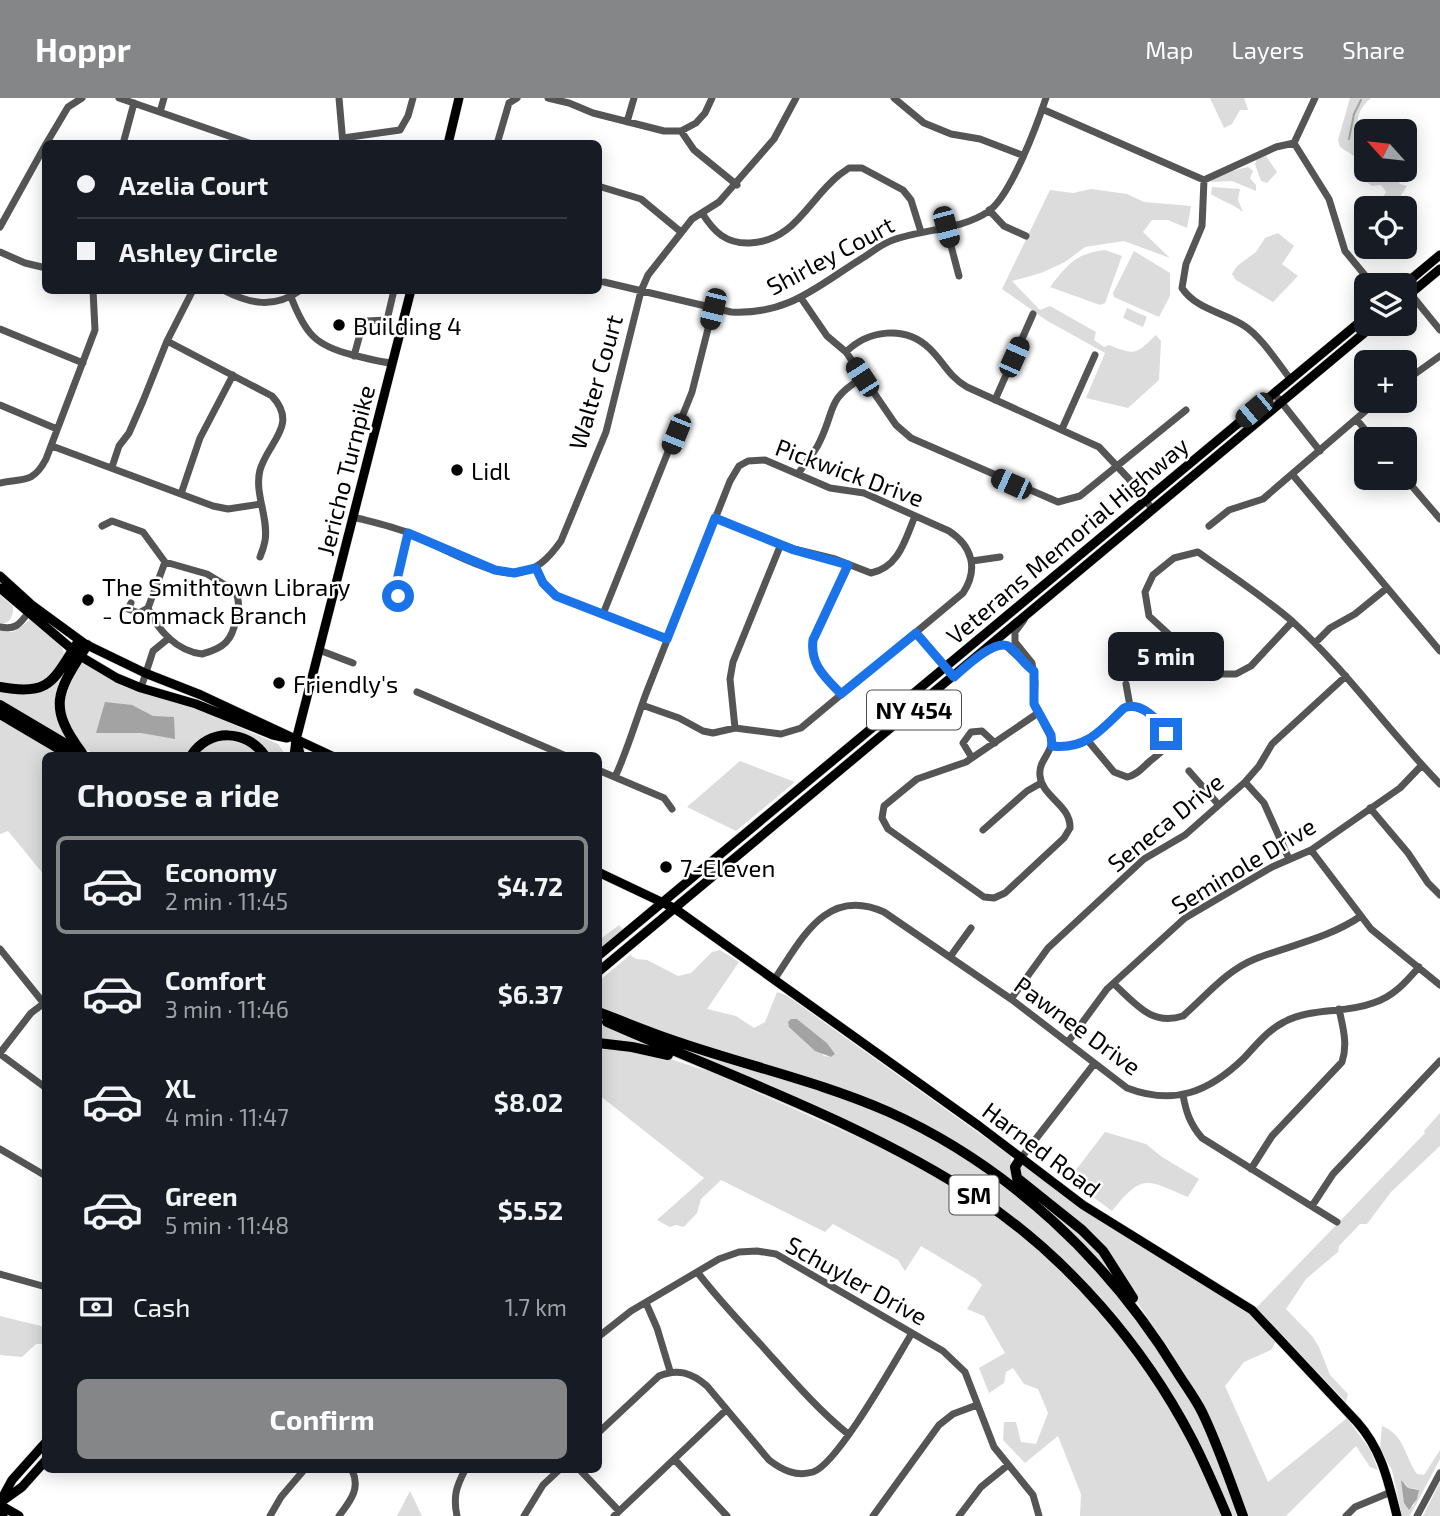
<!DOCTYPE html>
<meta charset="utf-8">
<style>
:root{--surface:#171b24;--page:#242831;--text:#f1f3f6;--muted:#9ea1a6;--line:#363941;--accent:#858687}
body{margin:0;font-family:"Exo 2",sans-serif;background:var(--page);color:var(--text);height:100vh;display:flex;flex-direction:column;font-size:26px;white-space:nowrap}
*{box-sizing:border-box;margin:0}
p{font-size:23px;color:var(--muted)}
.icon{flex:none;width:38px;height:38px;fill:none;stroke:currentColor;stroke-width:2;stroke-linecap:round;stroke-linejoin:round}
.map{position:relative;flex:1;overflow:hidden}
.details{position:absolute;left:42px;top:654px;width:560px;height:721px;display:flex;flex-direction:column;background:var(--surface);border-radius:10px;box-shadow:0 4px 18px #0003}
.details>*{flex:none}
.top-card{position:absolute;left:42px;top:42px;width:560px;height:154px;border-radius:10px;box-shadow:0 4px 18px #0003;display:grid;align-content:center;height:154px;padding:0 35px;background:var(--surface)}
.needle{width:46px;rotate:297deg}
.fabs{position:absolute;left:1354px;top:21px;display:grid;gap:14px}
.fabs a{display:grid;place-items:center;width:63px;height:63px;border-radius:10px;background:var(--surface);box-shadow:0 4px 18px #0003;font-size:35px}
.end{position:absolute;width:32px;height:32px;margin:-16px;border:9px solid #1a73e8;background:#fff;box-shadow:0 0 0 4px #fff}
.from{border-radius:50%}
.bubble{position:absolute;height:49px;border-radius:10px;background:var(--surface);box-shadow:0 4px 18px #0003;font-size:23px;font-weight:700;line-height:49px;text-align:center}
.car{position:absolute;width:21px;height:42px;margin:-21px -10px;border-radius:9px;box-shadow:0 0 5px 2px #0007;background:linear-gradient(#222 24%,#8ab4d8 0 40%,#222 0 76%,#8ab4d8 0 86%,#222 0)}
.top-card b{display:flex;align-items:center;gap:24px;height:66px;font-size:26px}
.top-card b+b{border-top:2px solid var(--line)}
.top-card i{width:18px;height:18px;background:var(--text)}
ul{padding:0;list-style:none}
li{display:flex;align-items:center;gap:21px;height:98px;margin:0 14px 10px;padding:0 21px;border:4px solid transparent;border-radius:10px}
li div{flex:1}
li b{display:block;font-size:26px}
li em{font-style:normal;font-weight:700}
li.on{border-color:var(--accent)}
li>.icon{width:63px;height:63px;stroke-width:1.5}
h2{padding:0 35px;font-size:32px;line-height:84px}
.pay{display:flex;align-items:center;gap:18px;height:77px;padding:0 35px;font-size:26px}
.pay p{margin-inline-start:auto}
.action{display:flex;gap:14px;margin-top:auto;padding:14px 35px}
.action a{flex:1;height:80px;border-radius:10px;background:var(--accent);color:#fff;font-size:28px;font-weight:700;line-height:80px;text-align:center}
header{display:flex;align-items:center;gap:42px;box-sizing:border-box;height:98px;padding:0 35px;background:var(--accent);color:#fff}
header strong{font-size:33px}
nav{display:flex;gap:38px;margin-inline-start:auto;font-size:24px}
.map>svg:first-child{display:block}
.green{fill:#dcdcdc;fill-rule:evenodd}
.water{fill:#a3a3a3}
.lines{fill:none;stroke-linecap:round;stroke-linejoin:round}
.stream{stroke:#a3a3a3;stroke-width:2}
.major-casing{stroke:#dbdbdb;stroke-width:10}
.highway-casing{stroke:#dbdbdb;stroke-width:12}
.minor{stroke:#555;stroke-width:7}
.major{stroke:#000;stroke-width:9}
.highway{stroke:#000;stroke-width:10}
.route{stroke:#1a73e8;stroke-width:9}
.poi-dot{fill:#000;stroke:#fff;stroke-width:2.5}
.labels{text-anchor:middle;dominant-baseline:central;stroke-width:5;stroke-linejoin:round;paint-order:stroke}
.shield{fill:#fff;stroke:#4c4c4c;stroke-width:2}
.shield-label{font-size:23px;font-weight:bold;fill:#000}
.street-label{font-size:24px;fill:#000;stroke:#fff}
.poi-label{font-size:24px;fill:#000;stroke:#fff;text-anchor:start}
</style>
<header>
<strong>Hoppr</strong>
<nav><a>Map</a><a>Layers</a><a>Share</a></nav>
</header>
<div class="map">
<svg width="1440" height="1418" viewBox="0 0 1440 1418">
<rect width="100%" height="100%" fill="#fff"/>
<!-- green -->
<path class="green" d="M1210 0H1244L1248 12H1240L1232 26 1224 30Z
M1350 0H1371C1358 11 1356 21 1358 37L1367 43V72H1392L1400 86 1407 88 1400 99 1386 110 1379 105 1386 94 1381 87 1372 88C1360 80 1356 75 1357 60L1340 49 1338 42Z
M1266 58 1277 74 1267 85 1261 83 1255 66 1257 60Z
M1248 69 1253 73 1250 80 1256 87V93L1232 83 1211 84 1210 82 1227 74Z
M1212 89 1240 91 1238 102 1243 114C1233 106 1222 103 1211 96Z
M1091 91 1127 96 1144 104 1191 108 1187 130 1168 122H1152L1143 134 1170 160 1124 143 1085 149 1065 164 1041 175 1012 183 1040 212 1050 208 1096 234 1094 242 1104 249 1109 247C1136 258 1136 256 1156 237L1161 243 1159 282 1128 310 1086 300 1105 255 1046 222 1002 191 1050 92 1073 95Z
M1278 135 1294 148 1282 166 1298 178 1273 204 1236 182 1232 176 1237 168 1256 154 1265 140Z
M1105 152 1122 158 1105 205 1100 207 1050 189C1067 167 1076 155 1105 152Z
M1134 153 1170 175V198L1159 219 1114 199 1113 195Z
M1127 210 1147 219 1143 229 1123 220Z
M0 497 13 508C14 517 10 526 0 526Z
M30 522C38 526 45 533 52 539 77 558 57 569 42 587L0 586V531L13 534Z
M71 558 62 580 66 639 64 642 0 604V592L30 595Z
M80 563 117 583 207 615 278 646 283 653 282 658H267L224 634 189 658H97L83 649 64 624 63 594Z
M0 622 61 658H46L45 778 8 733 0 736Z
M233 641 249 646 262 658H196C206 644 217 641 233 641Z
M740 663 795 684 736 733 687 709Z
M619 827 623 831 599 852V842Z
M720 852 739 864 707 911 736 918 754 930 765 924 777 894 786 897 1011 1058 1013 1081 1010 1082 935 1034 599 910V883L630 857 636 861 647 862 678 878 691 875 712 854ZM791 921H797L827 945 835 956 831 959 824 958Z
M598 925 668 954 599 942Z
M634 931C725 960 819 983 904 1026 1029 1088 1146 1203 1205 1330 1218 1358 1228 1389 1240 1418H1230L1191 1335 1073 1175 947 1077Z
M598 947 661 958 713 975 911 1063 987 1111 1035 1149 1079 1189 1141 1265 1179 1326 1224 1418H1080L1081 1396 1058 1338 1025 1365 1003 1342 1004 1324H1016L1021 1344 1036 1346 1048 1315 1038 1291 1024 1286 1013 1270 1006 1274 1004 1285 989 1295 979 1270 1005 1255 984 1218 967 1211 982 1187 976 1181 921 1148 905 1173 898 1162 833 1126 825 1134 721 1082 701 1101 697 1115 684 1129 676 1127 670 1129 657 1122 704 1080 599 997Z
M1440 1015V1048L1391 1094 1367 1126H1360L1339 1148 1338 1154 1306 1181 1286 1211 1312 1238 1319 1249 1330 1277 1348 1296 1346 1304 1256 1210 1425 1035 1424 1033Z
M1105 1034 1146 1046 1162 1059 1199 1081 1188 1099C1147 1082 1143 1074 1112 1113L1069 1081Z
M1022 1067 1246 1212 1277 1241 1271 1252 1244 1264 1225 1288 1268 1384 1347 1320 1371 1353 1378 1372 1370 1369 1356 1348 1286 1418H1248L1173 1256 1133 1198 1110 1157 1020 1080 1018 1070Z
M1029 1095 1093 1146 1123 1190 1081 1146 1082 1144Z
M0 1218 45 1229V1246H36L22 1259 0 1257Z
M1382 1328C1404 1336 1405 1359 1417 1376L1424 1377 1440 1352V1361L1410 1418H1402L1392 1372 1380 1351ZM1405 1385 1408 1390 1418 1391V1397L1413 1409 1404 1405Z
M1440 1384V1418H1423Z
M410 1393 422 1418H397Z"/>
<!-- water -->
<path class="water" d="M105 604 132 607 153 618 174 619 175 641 141 635H96Z
M791 921H797L827 945 835 956 831 959 815 953 789 929 788 924Z
M1401 1382 1408 1390 1419 1392 1417 1401 1409 1412 1404 1405Z"/>
<g class="lines">
<!-- stream -->
<path class="stream" d="M1349 41 1354 16 1361 2"/>
<!-- major casing -->
<g class="major-casing">
<path id="major" d="M448 46 459 0
M1404 187 1440 157
M1405 200 1440 171
M0 478 33 508 85 546 145 575 201 597 332 658
M0 490 80 558 117 580 141 590 196 606 273 637 287 640
M294 658 296 642 411 192
M598 774 674 810 979 1028 1083 1107 1252 1212 1357 1324C1382 1352 1388 1383 1397 1418
M598 858 1367 218
M598 874 1375 226
M0 1404 12 1382 46 1344
M1 1404 22 1389 46 1362
M0 1407 19 1418
M0 1417 3 1418"/>
</g>
<!-- highway casing -->
<g class="highway-casing">
<path id="highway" d="M0 589C52 599 53 581 79 543
M0 607 76 652
M0 616 71 658
M296 642 300 658
M82 655C46 607 58 593 87 547
M191 658C208 630 247 631 265 658
M598 914C625 924 651 935 678 944 748 968 821 984 889 1014 1009 1068 1109 1163 1177 1274 1185 1287 1195 1300 1202 1314 1218 1347 1230 1383 1243 1418
M607 924C732 979 866 1026 980 1101 1068 1160 1143 1247 1192 1341 1205 1366 1216 1392 1227 1418
M598 945 632 949 668 957
M1021 1060 1015 1069 1017 1080 1082 1132 1103 1153 1133 1200"/>
</g>
<!-- minor -->
<path class="minor" d="M119 0 252 46
M339 0 343 46
M548 0 569 5 593 15 664 33H681L696 25 705 15 712 0
M894 0 924 25 951 36 980 41 1022 57
M1042 11 1204 82
M160 14 164 0
M627 24 634 0
M681 33 694 52 737 87
M343 40 400 32 408 18 413 0
M1294 45 1329 101 1345 153 1373 187
M46 46 68 9 82 0
M123 46 134 5
M497 46 509 5 517 0
M598 88 641 101 681 134
M989 112 1004 128 1026 138
M702 115C714 134 726 146 750 145 795 143 808 102 839 77L849 70H862L903 92 911 102 921 134
M0 129 46 46
M946 129 959 178
M0 154 25 165 46 170
M604 184 731 214C788 217 816 189 861 161 871 155 881 146 893 142 923 131 962 132 989 113 1011 97 1037 27 1046 0
M1405 189 1440 232
M223 192C250 206 274 211 301 192
M291 199C305 235 315 248 353 257 366 260 378 264 392 265
M801 200 827 238 846 254 896 327 911 340 1058 404 1080 398 1186 312
M0 231 83 265
M167 243 272 298C299 327 268 344 260 372 254 395 269 420 265 443 264 448 262 454 260 459
M846 254C868 232 905 227 929 250 944 264 948 278 967 289L1099 349 1129 381 1153 412
M354 258 363 225 366 223 387 222 394 192
M1291 282C1278 265 1260 237 1243 227 1222 214 1196 211 1182 190L1186 166 1202 128 1204 82 1276 49 1294 45 1315 0
M1405 283 1440 258
M1274 295 1320 353
M995 302 1033 216
M0 307 57 331
M1356 321 1373 341
M1062 331 1095 257
M52 348 213 408 228 411 261 406
M112 369 119 348 129 335 143 303 167 243 193 192
M798 376C805 365 815 355 820 343 836 310 826 302 862 280
M1292 376 1440 553
M1405 380 1440 421
M0 385C23 380 33 386 46 361L95 232 93 192
M181 396 200 340 233 277
M353 419C372 424 391 428 409 435 434 446 489 477 514 475 536 474 549 460 561 443L606 334 641 193 648 177 692 121 719 104 774 41 796 0
M715 420 794 451 835 461 871 475C899 469 905 442 915 418
M102 428 112 423 143 434 165 464
M1209 428 1229 412 1263 401 1377 303
M972 463 1000 459
M165 464 207 476 235 493C240 503 239 510 236 521 232 543 224 550 202 556 177 553 158 533 148 510Z
M536 470 543 485 557 498 667 541
M398 498 397 482 408 435
M131 505 128 511 139 515 148 510
M603 516 692 294 713 211
M1024 522 1015 534V544L1032 565 1035 584 1034 606 1052 642C1052 655 1038 663 1040 678 1042 699 1071 707 1070 730L1064 740 1005 795 994 800 984 799 888 731 882 720 884 708 917 681 966 664 1038 615
M1292 524 1251 568 1236 576H1212L1149 518 1145 494 1153 477 1174 460 1198 454C1230 477 1263 498 1293 524 1347 573 1389 634 1440 686
M0 529C15 532 19 527 28 515
M916 535 954 579
M1315 545 1330 530 1355 516 1387 490
M319 552 353 565
M984 555 999 547H1005L1033 573
M1126 586 1130 608
M141 590 153 553 169 540
M417 594 566 658
M840 596C825 579 810 567 813 543L848 467
M735 630 730 581 733 564 781 446
M1052 648C1086 652 1101 632 1124 610 1139 603 1169 626 1167 643 1166 652 1156 658 1149 664 1142 670 1137 677 1127 679L1114 674 1089 644
M972 660 963 645 971 634 982 633 995 645
M598 672 664 700 672 711
M1189 673 1218 706
M615 679C628 651 636 622 647 593 674 523 702 453 730 383L739 368 748 363 765 362 830 390 864 395 949 433C972 448 979 471 963 495L801 630 781 636 735 630 713 635 703 633 679 620 642 607
M1245 684 1264 705 1289 761
M1370 710 1408 755 1428 785 1440 797
M983 732 1027 693 1041 685
M1311 752 1371 831 1440 887
M0 851 46 908
M950 859 971 830
M774 882C802 841 826 788 884 814L1011 901 1127 990C1174 1008 1209 994 1244 960 1256 947 1268 932 1284 924 1312 909 1344 916 1373 905 1393 899 1406 884 1419 869
M1114 886C1136 906 1151 928 1183 918 1206 898 1227 872 1255 861 1291 847 1329 840 1361 818
M1011 901 1048 850 1144 761 1185 737 1245 684 1259 668 1272 646 1346 578
M1068 944 1107 891 1185 820 1272 769 1311 752 1400 690 1422 667
M0 955 31 915 43 906
M0 956 46 990
M1183 997C1186 1014 1190 1026 1202 1040L1337 1124
M0 1051 46 1078
M1021 1060 1094 966
M1251 1071 1272 1038 1342 964C1348 946 1343 930 1339 911
M1312 1108 1333 1076 1440 963
M698 1175C718 1201 740 1224 762 1248 790 1279 816 1310 848 1336
M0 1176 46 1189
M646 1205 657 1230 670 1273
M598 1239 631 1213 719 1161 739 1154 757 1153 776 1156 943 1253 965 1274 994 1349 1033 1397 1039 1418
M598 1335 659 1278C678 1270 692 1275 707 1288L769 1362C782 1372 796 1379 813 1374 838 1366 896 1261 912 1235
M675 1362 727 1418
M580 1372 619 1413
M270 1418 281 1399 304 1372
M339 1418C350 1403 361 1391 352 1372
M457 1418C453 1399 456 1389 465 1372
M524 1418 543 1387 559 1372
M614 1418 726 1312
M873 1418 939 1327 953 1316 977 1307
M959 1418 981 1389 1008 1367
M1346 1418 1355 1409 1391 1394
M1417 1418 1440 1375"/>
<!-- major -->
<use href="#major" class="major"/>
<!-- highway -->
<use href="#highway" class="highway"/>
</g>
<g class="lines">
<!-- route -->
<path class="route" d="M398 498 397 482 408 435 495 472 514 475 536 470 543 485 556 498 667 541 715 420 794 452 848 467 813 542C810 567 825 579 841 596L916 535 954 579C964 570 996 539 1010 549 1019 556 1024 567 1034 573V606L1051 637 1052 648C1086 652 1101 632 1124 610 1140 603 1159 621 1166 636"/>
</g>
<!-- markers -->
<g class="poi-dot">
<circle cx="339" cy="227" r="7"/>
<circle cx="457" cy="372" r="7"/>
<circle cx="88" cy="502" r="7"/>
<circle cx="279" cy="585" r="7"/>
<circle cx="666" cy="769" r="7"/>
</g>
<g class="labels">
<!-- shield labels -->
<g class="shield">
<rect x="867" y="592.5" width="94" height="39" rx="5"/>
<rect x="949.5" y="1077.5" width="49" height="39" rx="5"/>
</g>
<g class="shield-label">
<text x="914" y="612">NY 454</text>
<text x="974" y="1097">SM</text>
</g>
<!-- street labels -->
<g class="street-label">
<text transform="translate(830 157) rotate(-28)">Shirley Court</text>
<text transform="translate(595 284) rotate(-74)">Walter Court</text>
<text transform="translate(345 372) rotate(-76)">Jericho Turnpike</text>
<text transform="translate(850 374) rotate(20)">Pickwick Drive</text>
<text transform="translate(1067 442) rotate(-40)">Veterans Memorial Highway</text>
<text transform="translate(1165 724) rotate(-39)">Seneca Drive</text>
<text transform="translate(1243 767) rotate(-31)">Seminole Drive</text>
<text transform="translate(1078 927) rotate(36)">Pawnee Drive</text>
<text transform="translate(1042 1051) rotate(37)">Harned Road</text>
<text transform="translate(857 1182) rotate(29)">Schuyler Drive</text>
</g>
<!-- poi labels -->
<g class="poi-label">
<text x="353" y="227">Building 4</text>
<text x="471" y="372">Lidl</text>
<text x="102" y="488">The Smithtown Library<tspan x="102" dy="28">- Commack Branch</tspan></text>
<text x="293" y="585">Friendly's</text>
<text x="680" y="769">7-Eleven</text>
</g>
</g>
</svg>
<div class="fabs">
<a><svg class="needle" viewBox="-14 -14 28 28"><path d="M0-13l5 13h-10z" fill="#e53935"/><path d="M0 13l5-13h-10z" fill="#9ea1a6"/></svg></a>
<a><svg class="icon" aria-label="locate" viewBox="0 0 24 24"><circle cx="12" cy="12" r="6"/><path d="M12 2v4M12 18v4M2 12h4M18 12h4"/></svg></a>
<a><svg class="icon" aria-label="layers" viewBox="0 0 24 24"><path d="M12 4l9 5-9 5-9-5zM3 14l9 5 9-5"/></svg></a>
<a>+</a>
<a>−</a>
</div>
<i class="end from" style="left:398px;top:498px"></i>
<i class="end" style="left:1166px;top:636px"></i>
<div class="bubble" style="left:1108px;top:534px;width:116px">5 min</div>
<i class="car" style="left:946px;top:129px;rotate:165deg"></i>
<i class="car" style="left:713px;top:211px;rotate:194deg"></i>
<i class="car" style="left:1014px;top:259px;rotate:24deg"></i>
<i class="car" style="left:862px;top:279px;rotate:327deg"></i>
<i class="car" style="left:1254px;top:312px;rotate:230deg"></i>
<i class="car" style="left:676px;top:336px;rotate:202deg"></i>
<i class="car" style="left:1011px;top:386px;rotate:294deg"></i>
<div class="top-card">
<b><i class="from"></i>Azelia Court</b>
<b><i></i>Ashley Circle</b>
</div>
<section class="details">
<h2>Choose a ride</h2>
<ul>
<li class="on"><svg class="icon" aria-label="car" viewBox="0 0 24 24"><path d="M5 17H2v-5l4-1 3-4h7l3 4 3 1v5h-3M9 17h6M6 11h13"/><circle cx="7" cy="17" r="2"/><circle cx="17" cy="17" r="2"/></svg><div><b>Economy</b><p>2 min · 11:45</p></div><em>$4.72</em></li>
<li><svg class="icon" aria-label="car" viewBox="0 0 24 24"><path d="M5 17H2v-5l4-1 3-4h7l3 4 3 1v5h-3M9 17h6M6 11h13"/><circle cx="7" cy="17" r="2"/><circle cx="17" cy="17" r="2"/></svg><div><b>Comfort</b><p>3 min · 11:46</p></div><em>$6.37</em></li>
<li><svg class="icon" aria-label="car" viewBox="0 0 24 24"><path d="M5 17H2v-5l4-1 3-4h7l3 4 3 1v5h-3M9 17h6M6 11h13"/><circle cx="7" cy="17" r="2"/><circle cx="17" cy="17" r="2"/></svg><div><b>XL</b><p>4 min · 11:47</p></div><em>$8.02</em></li>
<li><svg class="icon" aria-label="car" viewBox="0 0 24 24"><path d="M5 17H2v-5l4-1 3-4h7l3 4 3 1v5h-3M9 17h6M6 11h13"/><circle cx="7" cy="17" r="2"/><circle cx="17" cy="17" r="2"/></svg><div><b>Green</b><p>5 min · 11:48</p></div><em>$5.52</em></li>
</ul>
<div class="pay"><svg class="icon" aria-label="cash" viewBox="0 0 24 24"><path d="M3 7h18v10H3z"/><circle cx="12" cy="12" r="2"/></svg>Cash<p>1.7 km</p></div>
<div class="action"><a>Confirm</a></div>
</section>
</div>
